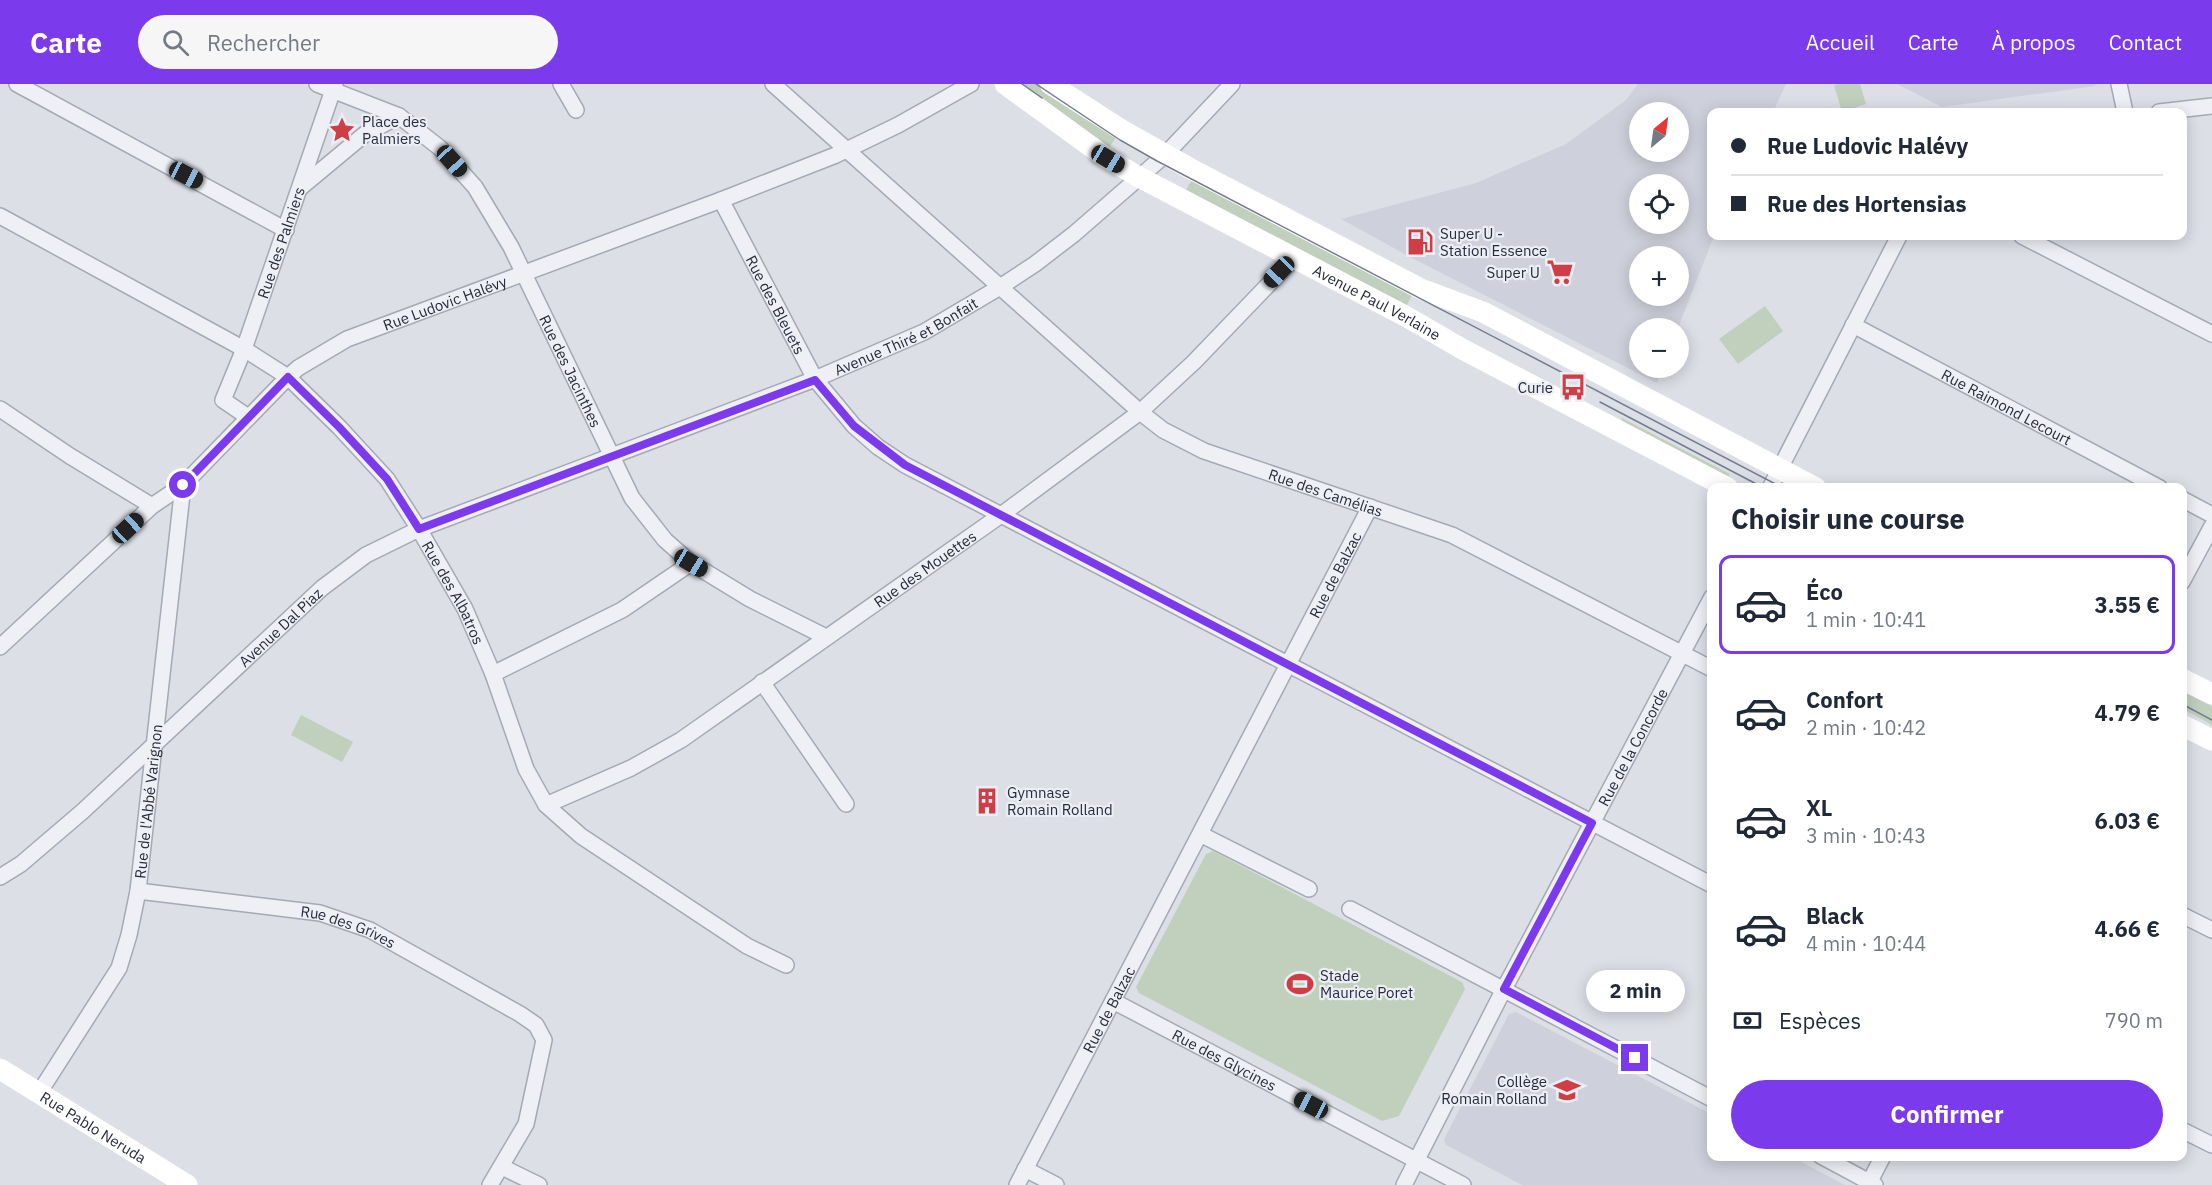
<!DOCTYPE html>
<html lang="fr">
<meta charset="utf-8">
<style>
:root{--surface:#fff;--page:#f6f6f7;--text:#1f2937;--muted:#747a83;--line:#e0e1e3;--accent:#7c3aed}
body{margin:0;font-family:"IBM Plex Sans",sans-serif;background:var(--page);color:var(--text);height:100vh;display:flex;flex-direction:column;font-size:22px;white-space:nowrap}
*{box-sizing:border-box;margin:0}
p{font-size:20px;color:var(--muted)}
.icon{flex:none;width:33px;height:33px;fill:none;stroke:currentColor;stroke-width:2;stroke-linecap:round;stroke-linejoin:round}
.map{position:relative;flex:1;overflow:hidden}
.panel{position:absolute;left:1707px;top:399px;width:480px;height:678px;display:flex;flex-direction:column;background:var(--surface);border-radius:12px;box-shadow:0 3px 15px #0003}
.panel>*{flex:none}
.guide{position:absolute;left:1707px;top:24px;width:480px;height:132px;border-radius:12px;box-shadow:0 3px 15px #0003;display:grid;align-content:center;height:132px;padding:0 24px;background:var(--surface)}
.needle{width:39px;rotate:29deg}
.buttons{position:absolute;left:1629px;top:18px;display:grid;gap:12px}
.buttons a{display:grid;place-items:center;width:60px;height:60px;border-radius:50%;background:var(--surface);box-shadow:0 3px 15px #0003;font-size:30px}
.end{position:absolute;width:27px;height:27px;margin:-14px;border:8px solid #7c3aed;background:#fff;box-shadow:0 0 0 3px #fff}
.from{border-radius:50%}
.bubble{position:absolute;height:42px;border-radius:21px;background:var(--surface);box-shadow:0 3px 15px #0003;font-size:20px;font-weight:800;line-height:42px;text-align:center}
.car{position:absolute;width:18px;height:36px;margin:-18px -9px;border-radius:8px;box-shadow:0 0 4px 2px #0007;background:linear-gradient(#222 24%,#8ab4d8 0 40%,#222 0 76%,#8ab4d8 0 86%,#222 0)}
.guide b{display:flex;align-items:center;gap:21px;height:57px;font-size:22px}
.guide b+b{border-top:2px solid var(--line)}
.guide i{width:15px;height:15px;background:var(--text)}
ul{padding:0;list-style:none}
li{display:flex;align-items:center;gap:18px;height:99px;margin:0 12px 9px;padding:0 12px;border:3px solid transparent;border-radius:12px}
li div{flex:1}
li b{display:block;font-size:22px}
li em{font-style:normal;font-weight:800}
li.selected{border-color:var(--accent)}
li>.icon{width:54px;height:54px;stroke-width:1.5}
h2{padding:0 24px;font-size:27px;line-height:72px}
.pay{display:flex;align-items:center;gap:15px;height:66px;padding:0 24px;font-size:22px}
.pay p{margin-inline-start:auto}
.primary-button{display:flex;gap:12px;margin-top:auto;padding:12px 24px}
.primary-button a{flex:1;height:69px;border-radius:36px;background:var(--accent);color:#fff;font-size:24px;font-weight:800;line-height:69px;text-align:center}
header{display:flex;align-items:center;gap:36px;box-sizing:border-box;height:84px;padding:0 30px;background:var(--accent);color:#fff}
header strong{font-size:28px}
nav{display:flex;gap:33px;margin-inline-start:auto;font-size:21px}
.search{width:420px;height:54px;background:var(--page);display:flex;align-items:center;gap:15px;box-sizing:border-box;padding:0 21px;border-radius:33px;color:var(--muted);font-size:22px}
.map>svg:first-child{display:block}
.built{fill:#ced1db;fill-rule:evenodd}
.green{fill:#c0d0bd}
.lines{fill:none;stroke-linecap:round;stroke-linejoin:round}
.street-casing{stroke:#a5a9b3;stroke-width:18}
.street{stroke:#eef0f5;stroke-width:15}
.secondary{stroke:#fff;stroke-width:21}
.tram{stroke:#757c90;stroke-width:1.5}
.route{stroke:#7c3aed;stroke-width:8}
.labels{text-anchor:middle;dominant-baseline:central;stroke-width:4.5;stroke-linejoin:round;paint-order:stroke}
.poi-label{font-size:15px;fill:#262c3c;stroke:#ebeef4;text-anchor:start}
.street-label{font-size:15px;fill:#262c3c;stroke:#ebeef4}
</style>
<header>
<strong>Carte</strong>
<div class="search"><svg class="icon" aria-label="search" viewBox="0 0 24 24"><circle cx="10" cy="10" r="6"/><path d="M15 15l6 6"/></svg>Rechercher</div>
<nav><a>Accueil</a><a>Carte</a><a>À propos</a><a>Contact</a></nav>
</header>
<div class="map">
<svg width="2212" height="1101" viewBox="0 0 2212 1101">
<rect width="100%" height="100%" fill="#dcdfe6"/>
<!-- built -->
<path class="built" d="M1638 0H1786L1773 28H1712V152H1714L1678 244H1640V284H1663L1657 299 1412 174 1341 135 1476 99 1566 60 1626 16ZM1640 28H1678V68H1640ZM1640 100H1678V140H1640ZM1640 172H1678V212H1640Z
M1897 0H2096L2095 2 1942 23Z
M1516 928 1711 1030 1712 1072 1792 1073 1845 1101H1522L1446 1061 1444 1055 1509 930Z"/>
<!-- green -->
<path class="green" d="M1017 0H1043L1118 50 1109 64Z
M1840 0H1860L1866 20 1842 28 1834 1Z
M1194 92 1414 207 1407 221 1186 106Z
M1765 222 1783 247 1738 280 1719 255Z
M1622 334 1730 390 1726 397 1618 341Z
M2182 607 2212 622V641L2183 625Z
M301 631 353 658 342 678 291 651Z
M1213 767 1462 898 1465 905 1399 1032 1382 1037 1139 909 1136 903 1206 770Z"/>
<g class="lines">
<!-- street casing -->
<g class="street-casing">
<g id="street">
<path d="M17 0 286 146"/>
<path id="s1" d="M317 0 399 32 440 64 475 103 511 163 632 414 665 456 691 479 750 515 826 553"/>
<path d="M561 0 576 26"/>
<path id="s2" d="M773 0 1140 328 1163 346 1204 367 1452 451 1712 585"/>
<path d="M2119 0 2125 28"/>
<path d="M2159 28 2212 22"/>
<path d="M300 104 365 50 399 32"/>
<path id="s3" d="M721 116 815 295 854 342 878 363 905 381 1712 801"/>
<path id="s4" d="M0 132 244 265 288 293 339 343 387 395 419 445 465 525 493 590 526 685 546 721 581 752 747 862 786 881"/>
<path d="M2022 152 2212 250"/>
<path id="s5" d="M1853 241 2160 404"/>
<path d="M0 325 70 372 152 422"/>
<path id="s6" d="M248 333 223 316 244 265 335 0"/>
<path d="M1770 404 1899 152"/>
<path d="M2182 415 2212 431"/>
<path d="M2182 498 2212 442"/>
<path id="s7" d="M0 563 152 422 183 401 288 293 298 284 347 255 721 116 836 71 898 41 971 0"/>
<path d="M493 590 622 526 691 479"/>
<path d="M762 598 846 720"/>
<path id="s8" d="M546 721 631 684 681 656 1001 431 1140 328 1194 278 1294 174"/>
<path d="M1200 750 1309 805"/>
<path id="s9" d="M0 793 21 780 83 727 322 504 366 471 419 445 815 295 924 248 1000 203 1035 180 1074 150 1165 71 1232 0"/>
<path id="s10" d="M138 807 320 829 370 846 520 930 536 941 544 956 526 1040 490 1101"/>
<path d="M1350 825 1712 1015"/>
<path d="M2182 831 2212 846"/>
<path id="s11" d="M1113 917 1463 1101"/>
<path id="s12" d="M39 1009 119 884 129 851 138 807 183 401"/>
<path d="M2182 1046 2212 1061"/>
<path d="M1821 1072 1875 1101"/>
<path d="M502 1083 539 1101"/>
<path d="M1025 1085 1056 1101"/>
<path id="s13" d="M1017 1101 1370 423"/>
<path id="s14" d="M1404 1101 1504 905 1712 513"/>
<path d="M1868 1101 1883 1072"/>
</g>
</g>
<!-- street -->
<use href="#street" class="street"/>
<!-- secondary -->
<g class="secondary">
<path id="s15" d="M1005 0 1108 75 1139 93 1407 233 1464 266 1728 404"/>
<path d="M1050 0 1125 48 1191 85 1421 205 1483 228 1816 404"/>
<path d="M2182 595 2212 610"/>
<path d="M2182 641 2212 656"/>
<path id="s16" d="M0 985 187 1101"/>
</g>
<!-- tram -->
<path class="tram" d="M1022 0 1042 14
M1036 0 1120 56 1157 77 1783 404
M1600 318 1764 404
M2182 620 2212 636"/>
</g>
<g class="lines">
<!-- route -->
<path class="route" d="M183 401 288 293 339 343 387 395 419 445 815 296 854 342 905 381 1592 739 1504 905 1635 974"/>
</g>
<!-- icons -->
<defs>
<g id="sight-bare" transform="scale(2.07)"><path d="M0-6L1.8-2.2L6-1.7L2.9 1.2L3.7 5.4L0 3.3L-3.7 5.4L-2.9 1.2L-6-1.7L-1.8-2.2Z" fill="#ce3e44" stroke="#ebeef4" stroke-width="2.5" paint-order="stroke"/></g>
<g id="fuel-bare" transform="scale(2.07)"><path d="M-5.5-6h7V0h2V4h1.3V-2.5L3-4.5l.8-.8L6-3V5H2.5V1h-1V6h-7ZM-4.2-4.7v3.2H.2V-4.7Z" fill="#ce3e44" stroke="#ebeef4" stroke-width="2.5" paint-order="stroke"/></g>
<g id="supermarket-bare" transform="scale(2.07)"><path d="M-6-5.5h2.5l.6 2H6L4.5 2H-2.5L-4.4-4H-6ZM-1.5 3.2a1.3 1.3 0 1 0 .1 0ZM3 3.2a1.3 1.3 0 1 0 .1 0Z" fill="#ce3e44" stroke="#ebeef4" stroke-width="2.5" paint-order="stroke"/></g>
<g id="bus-bare" transform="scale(2.07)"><path d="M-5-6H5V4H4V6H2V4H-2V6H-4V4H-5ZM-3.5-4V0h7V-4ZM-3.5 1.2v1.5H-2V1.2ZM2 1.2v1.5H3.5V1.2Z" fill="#ce3e44" stroke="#ebeef4" stroke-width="2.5" paint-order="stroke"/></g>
<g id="building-bare" transform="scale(2.07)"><path d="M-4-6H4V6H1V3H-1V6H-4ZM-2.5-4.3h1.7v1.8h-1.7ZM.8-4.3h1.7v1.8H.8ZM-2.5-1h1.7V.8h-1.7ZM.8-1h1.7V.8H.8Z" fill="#ce3e44" stroke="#ebeef4" stroke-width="2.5" paint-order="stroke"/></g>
<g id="stadium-bare" transform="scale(2.07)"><path d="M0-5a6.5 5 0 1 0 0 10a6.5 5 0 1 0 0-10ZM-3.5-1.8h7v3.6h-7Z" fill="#ce3e44" stroke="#ebeef4" stroke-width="2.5" paint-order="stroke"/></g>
<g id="school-bare" transform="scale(2.07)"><path d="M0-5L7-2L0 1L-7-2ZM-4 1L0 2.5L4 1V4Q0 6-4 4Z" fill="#ce3e44" stroke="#ebeef4" stroke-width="2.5" paint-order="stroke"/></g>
</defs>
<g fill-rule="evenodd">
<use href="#sight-bare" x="342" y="46"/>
<use href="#fuel-bare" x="1420" y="158"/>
<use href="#supermarket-bare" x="1560" y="188"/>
<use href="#bus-bare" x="1573" y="303"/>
<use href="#building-bare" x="987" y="717"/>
<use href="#stadium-bare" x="1300" y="900"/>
<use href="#school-bare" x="1567" y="1006"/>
</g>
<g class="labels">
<!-- poi labels -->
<g class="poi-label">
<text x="362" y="37">Place des<tspan x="362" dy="17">Palmiers</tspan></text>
<text x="1440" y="149">Super U -<tspan x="1440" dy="17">Station Essence</tspan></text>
<text x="1540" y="188" text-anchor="end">Super U</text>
<text x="1553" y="303" text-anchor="end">Curie</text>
<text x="1007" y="708">Gymnase<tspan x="1007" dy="17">Romain Rolland</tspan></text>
<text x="1320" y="891">Stade<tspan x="1320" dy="17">Maurice Poret</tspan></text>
<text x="1547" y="997" text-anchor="end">Collège<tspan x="1547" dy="17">Romain Rolland</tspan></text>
</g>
<!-- street labels -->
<g class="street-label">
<text stroke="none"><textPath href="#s6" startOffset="198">Rue des Palmiers</textPath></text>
<text stroke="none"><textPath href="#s7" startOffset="570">Rue Ludovic Halévy</textPath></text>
<text stroke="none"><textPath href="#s15" startOffset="432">Avenue Paul Verlaine</textPath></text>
<text stroke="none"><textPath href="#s3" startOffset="118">Rue des Bleuets</textPath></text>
<text stroke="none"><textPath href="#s9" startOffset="1071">Avenue Thiré et Bonfait</textPath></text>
<text stroke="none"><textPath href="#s1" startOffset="400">Rue des Jacinthes</textPath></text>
<text stroke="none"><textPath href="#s5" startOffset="174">Rue Raimond Lecourt</textPath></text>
<text stroke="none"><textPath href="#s2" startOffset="696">Rue des Camélias</textPath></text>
<text stroke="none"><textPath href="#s8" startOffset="448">Rue des Mouettes</textPath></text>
<text stroke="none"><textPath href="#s13" startOffset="688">Rue de Balzac</textPath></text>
<text stroke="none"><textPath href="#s4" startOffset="604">Rue des Albatros</textPath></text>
<text stroke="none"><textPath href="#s9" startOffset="376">Avenue Dal Piaz</textPath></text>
<text stroke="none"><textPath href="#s14" startOffset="494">Rue de la Concorde</textPath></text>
<text stroke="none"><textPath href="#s12" startOffset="318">Rue de l'Abbé Varignon</textPath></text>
<text stroke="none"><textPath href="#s10" startOffset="214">Rue des Grives</textPath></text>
<text stroke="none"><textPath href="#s13" startOffset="198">Rue de Balzac</textPath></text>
<text stroke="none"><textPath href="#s11" startOffset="126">Rue des Glycines</textPath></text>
<text stroke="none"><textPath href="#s16" startOffset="110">Rue Pablo Neruda</textPath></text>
</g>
</g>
</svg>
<div class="buttons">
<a><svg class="needle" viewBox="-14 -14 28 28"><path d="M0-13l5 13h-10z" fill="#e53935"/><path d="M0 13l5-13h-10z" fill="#747a83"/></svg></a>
<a><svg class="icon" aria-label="locate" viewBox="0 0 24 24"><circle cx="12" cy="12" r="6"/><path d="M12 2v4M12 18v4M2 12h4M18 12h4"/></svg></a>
<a>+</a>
<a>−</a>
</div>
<i class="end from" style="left:183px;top:401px"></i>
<i class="end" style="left:1635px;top:974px"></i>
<div class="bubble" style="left:1586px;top:886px;width:99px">2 min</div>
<i class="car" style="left:1108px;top:75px;rotate:121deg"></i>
<i class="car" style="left:452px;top:77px;rotate:138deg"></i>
<i class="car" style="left:186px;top:91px;rotate:118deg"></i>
<i class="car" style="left:1279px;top:188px;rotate:224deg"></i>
<i class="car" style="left:128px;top:444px;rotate:47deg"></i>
<i class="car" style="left:691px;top:479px;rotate:121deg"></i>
<i class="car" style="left:1311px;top:1021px;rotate:298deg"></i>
<div class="guide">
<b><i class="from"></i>Rue Ludovic Halévy</b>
<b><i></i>Rue des Hortensias</b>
</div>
<section class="panel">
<h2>Choisir une course</h2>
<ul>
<li class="selected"><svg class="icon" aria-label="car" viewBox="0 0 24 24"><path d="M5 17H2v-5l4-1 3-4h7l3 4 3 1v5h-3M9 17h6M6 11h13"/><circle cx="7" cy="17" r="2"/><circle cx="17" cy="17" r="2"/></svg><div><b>Éco</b><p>1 min · 10:41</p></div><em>3.55 €</em></li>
<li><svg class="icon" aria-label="car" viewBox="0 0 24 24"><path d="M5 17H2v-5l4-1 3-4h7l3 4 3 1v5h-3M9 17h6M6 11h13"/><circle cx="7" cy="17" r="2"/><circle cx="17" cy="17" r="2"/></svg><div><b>Confort</b><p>2 min · 10:42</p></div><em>4.79 €</em></li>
<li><svg class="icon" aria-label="car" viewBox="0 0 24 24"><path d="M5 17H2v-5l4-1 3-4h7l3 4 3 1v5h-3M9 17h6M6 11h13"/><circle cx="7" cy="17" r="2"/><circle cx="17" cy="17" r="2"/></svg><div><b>XL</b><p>3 min · 10:43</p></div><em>6.03 €</em></li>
<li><svg class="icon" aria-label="car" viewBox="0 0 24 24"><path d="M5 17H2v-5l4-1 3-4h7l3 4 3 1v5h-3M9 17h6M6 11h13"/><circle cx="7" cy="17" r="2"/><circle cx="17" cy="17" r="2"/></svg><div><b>Black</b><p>4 min · 10:44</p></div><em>4.66 €</em></li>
</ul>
<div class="pay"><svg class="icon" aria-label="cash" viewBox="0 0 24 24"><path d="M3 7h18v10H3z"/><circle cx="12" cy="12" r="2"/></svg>Espèces<p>790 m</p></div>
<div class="primary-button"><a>Confirmer</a></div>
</section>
</div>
